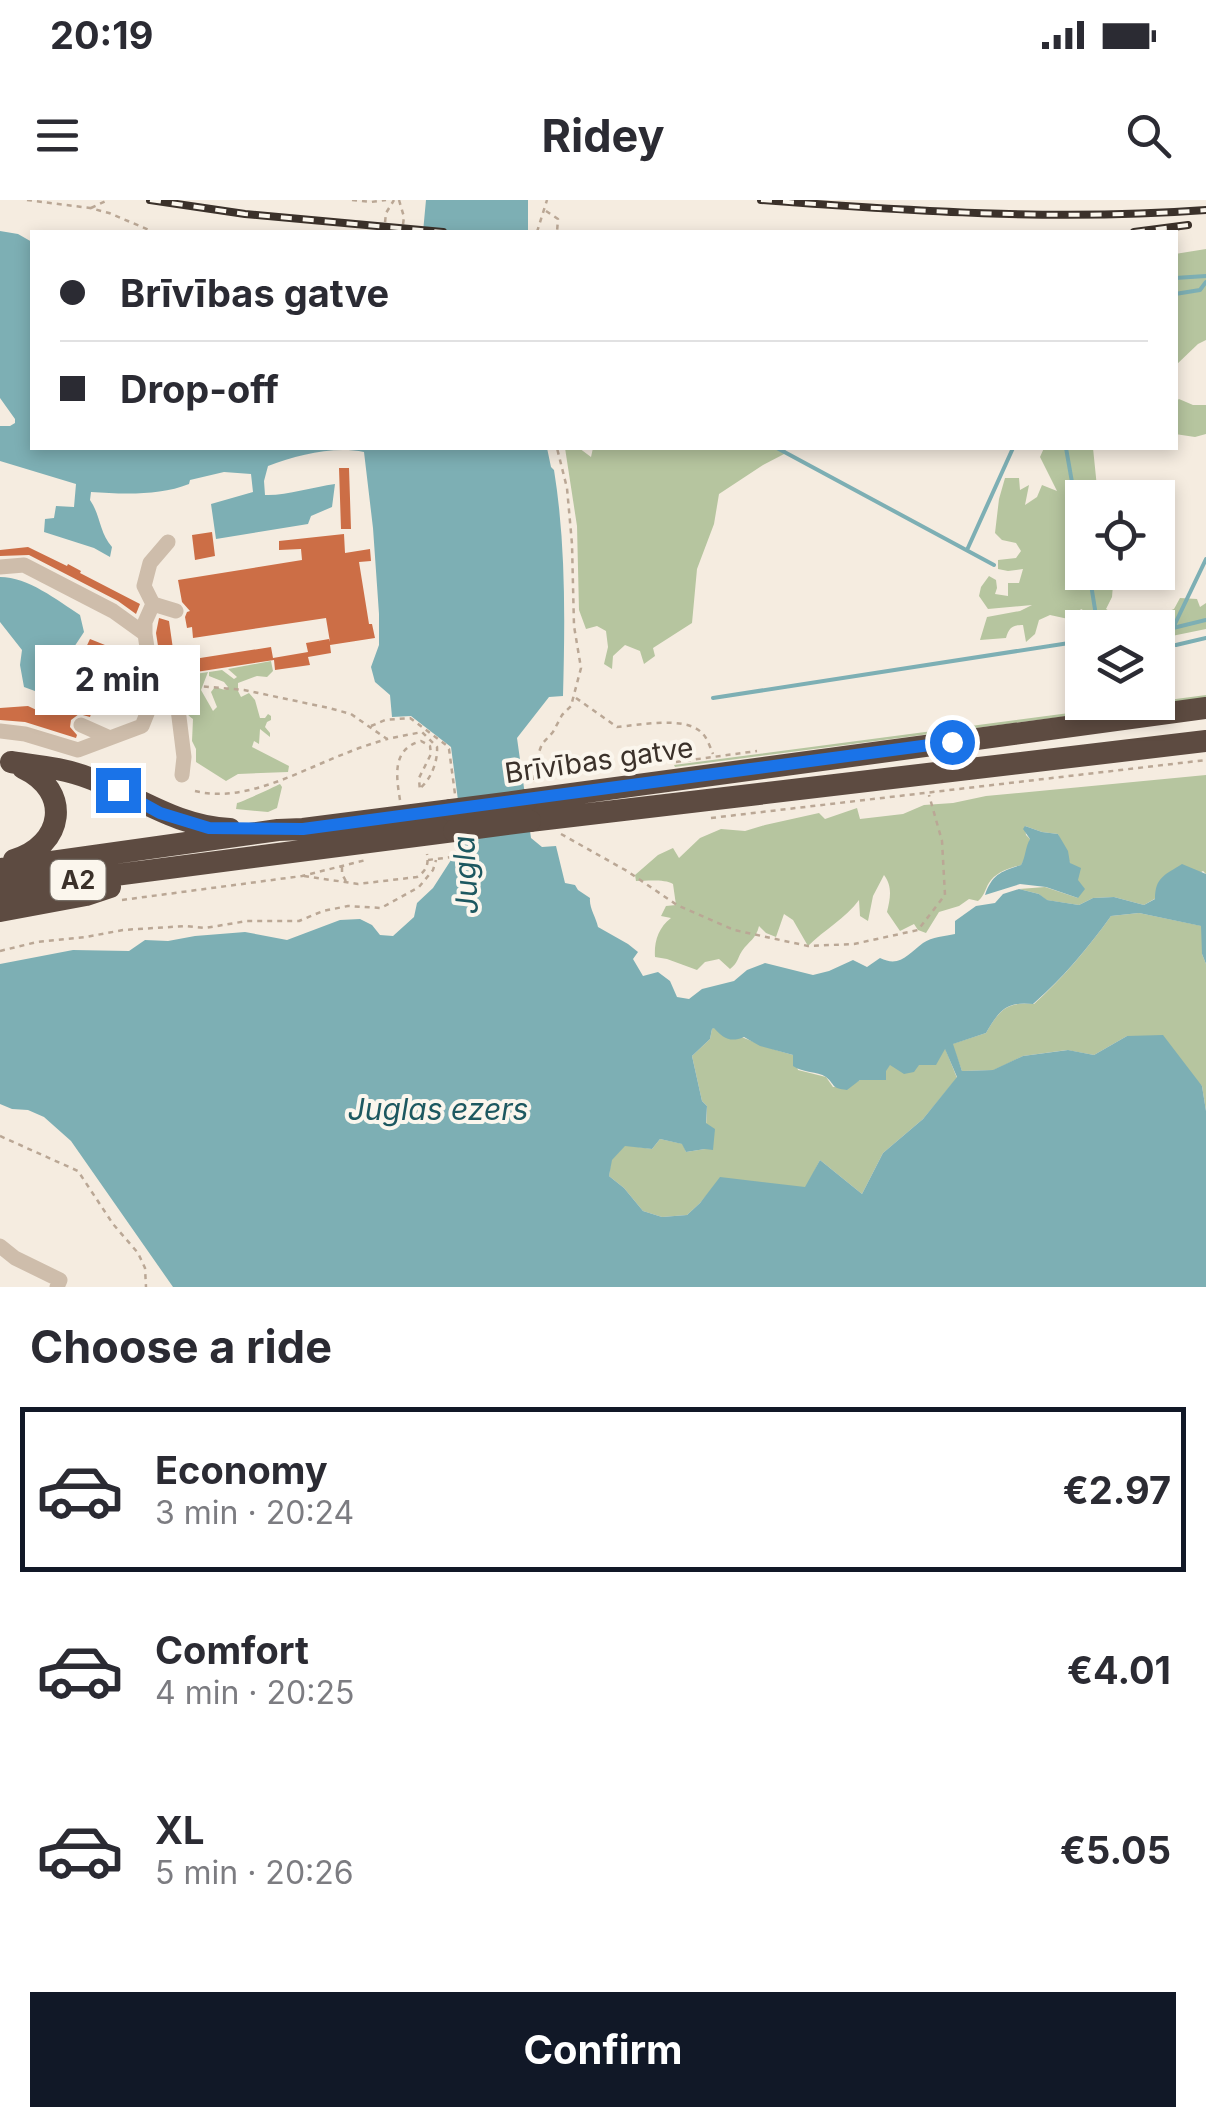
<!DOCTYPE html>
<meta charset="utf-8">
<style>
:root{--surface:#fff;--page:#f7f7f7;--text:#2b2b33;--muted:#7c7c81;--line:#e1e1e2;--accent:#111827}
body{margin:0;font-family:Inter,sans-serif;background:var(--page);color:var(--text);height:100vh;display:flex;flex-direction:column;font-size:38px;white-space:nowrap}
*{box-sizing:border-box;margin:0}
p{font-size:32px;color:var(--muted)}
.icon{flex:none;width:55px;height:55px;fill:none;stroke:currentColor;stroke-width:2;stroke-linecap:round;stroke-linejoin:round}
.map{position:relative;height:1087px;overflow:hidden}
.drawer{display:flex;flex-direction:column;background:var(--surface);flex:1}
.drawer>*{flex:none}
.banner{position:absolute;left:30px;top:30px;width:1148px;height:220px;border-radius:0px;box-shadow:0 5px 15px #0003;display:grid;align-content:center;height:220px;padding:0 30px;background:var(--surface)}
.controls{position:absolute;left:1065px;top:280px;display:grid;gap:20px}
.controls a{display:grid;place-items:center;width:110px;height:110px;border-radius:0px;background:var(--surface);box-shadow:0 5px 15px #0003;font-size:50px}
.end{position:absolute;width:45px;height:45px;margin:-22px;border:12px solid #1a73e8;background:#fff;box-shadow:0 0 0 5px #fff}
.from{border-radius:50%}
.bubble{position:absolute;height:70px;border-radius:0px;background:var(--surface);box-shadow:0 5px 15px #0003;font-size:32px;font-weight:700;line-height:70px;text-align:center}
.banner b{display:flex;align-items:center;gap:35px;height:95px;font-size:38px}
.banner b+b{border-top:2px solid var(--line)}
.banner i{width:25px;height:25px;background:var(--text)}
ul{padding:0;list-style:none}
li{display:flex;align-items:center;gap:30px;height:165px;margin:0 20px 15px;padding:0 10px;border:5px solid transparent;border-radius:0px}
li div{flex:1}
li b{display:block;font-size:38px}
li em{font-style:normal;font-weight:700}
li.selected{border-color:var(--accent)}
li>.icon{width:90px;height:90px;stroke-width:1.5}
h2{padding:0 30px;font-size:45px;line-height:120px}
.primary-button{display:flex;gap:20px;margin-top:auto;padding:20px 30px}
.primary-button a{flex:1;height:115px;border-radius:0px;background:var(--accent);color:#fff;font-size:40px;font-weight:700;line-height:115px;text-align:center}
.status{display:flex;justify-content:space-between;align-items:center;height:70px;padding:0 50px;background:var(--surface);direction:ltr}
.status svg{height:28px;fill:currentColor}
header{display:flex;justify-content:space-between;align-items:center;height:130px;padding:0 30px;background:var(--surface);font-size:45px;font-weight:700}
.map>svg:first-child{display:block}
.green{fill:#b6c59f}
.water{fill:#7dafb4;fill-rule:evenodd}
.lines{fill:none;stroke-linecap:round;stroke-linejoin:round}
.stream{stroke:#7dafb4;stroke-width:4}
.building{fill:#cc6e46}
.path{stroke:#baa795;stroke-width:2.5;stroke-dasharray:5 5;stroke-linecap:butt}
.minor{stroke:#cebdab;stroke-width:15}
.highway{stroke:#5d4b41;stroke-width:22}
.rail-casing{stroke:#3b312a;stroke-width:8}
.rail{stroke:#fbf6ed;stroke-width:4;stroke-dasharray:11;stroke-linecap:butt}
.highway-bridge{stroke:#5d4b41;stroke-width:22}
.route{stroke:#1a73e8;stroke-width:12}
.labels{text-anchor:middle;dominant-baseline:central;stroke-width:8;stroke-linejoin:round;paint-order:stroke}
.shield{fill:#fbf6ed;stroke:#756c64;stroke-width:2.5}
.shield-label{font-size:25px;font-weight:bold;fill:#3b312a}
.street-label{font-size:28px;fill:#3b312a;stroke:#fbf6ed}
.water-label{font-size:30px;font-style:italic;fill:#1d5860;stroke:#fbf6ed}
</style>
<div class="status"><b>20:19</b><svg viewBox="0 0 49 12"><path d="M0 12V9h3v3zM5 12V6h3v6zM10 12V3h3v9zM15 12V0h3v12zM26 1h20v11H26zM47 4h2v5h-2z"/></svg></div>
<header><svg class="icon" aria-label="menu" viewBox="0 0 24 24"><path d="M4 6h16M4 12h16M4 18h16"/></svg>Ridey<svg class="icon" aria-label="search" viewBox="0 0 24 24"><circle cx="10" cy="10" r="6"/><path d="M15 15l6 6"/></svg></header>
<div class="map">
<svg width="1206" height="1087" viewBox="0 0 1206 1087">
<rect width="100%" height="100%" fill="#f5ece0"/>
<!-- green -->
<path class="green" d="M1206 49V140L1198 144 1175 166V54Z
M1179 199 1193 205H1206V234L1195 237 1175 234V202Z
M565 248H579L591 257 593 248H785L786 253 763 265 719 294 714 324 697 369 692 423 653 448 655 456 644 464 640 451 625 445 613 456 612 469 604 464 608 447 606 431 597 426 586 429 579 410 577 326Z
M1044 248H1093L1098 297 1082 298V372L1102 373 1099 379 1103 388 1113 385 1112 397 1106 409 1119 417 1128 427H1088L1090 424 1088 413 1081 409 1073 420 1050 415 1039 420 1035 434 1026 442 1023 425C1012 425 1009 428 1006 438L980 440 987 417 1020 411 1032 405 988 409 979 396 981 387 989 376 996 380 997 388 995 394 1008 396V383H1019L1023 369 1008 371 998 369V360L1016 358 1021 351 1016 343 1002 340 995 333 999 299 1005 278H1019L1020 290 1029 285 1025 305 1037 297 1042 285 1057 291 1040 257Z
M1180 398 1197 399 1200 407 1206 403V429L1167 437 1170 448H1158V428L1144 427 1142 422 1174 409Z
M271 461 273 471 267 477 257 476 238 483V491L241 497 249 493 255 500 260 518H265L268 514 271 516V520L267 522 265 527 270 533V537L260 529 259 544 254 541 252 547 289 566 288 572 238 574 226 581 196 562V549L192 541 193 519C182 512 182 499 180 487L169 481 162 471 178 467 181 478 183 476 208 472 201 490 213 511 217 507 211 492 215 487 225 490 228 487 224 482 209 476V472L222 470 234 479 237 477 228 469Z
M1206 495V498L675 567 674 565Z
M1206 575V674L1203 671 1144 705 1114 697 1093 698 1079 705 1046 700 1039 694 1019 689 1045 687 1078 698 1077 680 1058 634 1042 632 1025 626 1026 635 1030 639 1027 654 1021 665C1010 668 999 671 991 680 985 687 986 694 978 701L969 699 959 706 939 712 926 733 918 730 914 724 900 731 887 712C890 699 893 687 884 675L873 696 868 721 860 716 859 700C846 718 824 730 808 746L793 720 784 714 776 737 766 733 759 726C756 739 749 741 742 751 737 759 738 763 730 769L719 759 705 762 697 770 667 759 655 757C654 742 658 728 671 718L661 716 666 706 676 705 673 684C665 679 646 681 636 681L635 675 658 655 673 648 679 658 700 638 721 629 745 631 765 625 819 613 825 619 857 608 860 619 903 614 924 605 953 603 986 596Z
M280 584 282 587 277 608 268 612 236 609 237 603C242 602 274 587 280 584Z
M1139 713 1202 726V754L1206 764V911L1202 886 1127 836 1094 855 1067 850 1023 856 994 870 962 871 952 844 986 833C999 811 1006 801 1034 804 1063 778 1088 748 1111 716Z
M715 827C741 836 766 848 793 855L798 870 826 877 833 887 851 885 860 880H886L885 871 890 864 919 865 945 848 957 878 923 919 883 953 862 994 820 960 806 988 721 978 700 1003 687 1015 662 1017 643 1011 624 988 609 976 611 960 625 945 652 949 660 939 683 944 686 952 705 949 707 906 702 901 692 856 710 839 712 829Z"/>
<!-- water -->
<path class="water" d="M426 0H528V32H423Z
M0 31 18 34 32 42V248H547L551 267 554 270C566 344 565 421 563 496L549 497 517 538 531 638 542 647 556 646 565 683 575 685 578 690 590 698C589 708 596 717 598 727L628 744 638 752 633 759 643 776 658 772 670 781 677 797 689 799 702 789 734 781 747 770 765 763 813 775 829 771 853 760 867 767 880 758C900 768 908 754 923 743 932 737 945 736 955 734V721L976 706 995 703 1003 694 1019 689 1039 694 1047 700 1079 705 1093 698 1114 697 1144 705 1155 699C1155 677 1165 675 1182 664L1206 674V764L1202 754 1201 726 1139 713 1111 716C1088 748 1063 778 1033 804 1006 801 999 811 986 833L953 844 962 871 993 870 1023 856 1068 850 1094 855 1127 836 1163 835 1202 886 1206 911V1087H173L71 941 44 917 28 910 12 909 0 904V764L73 750 129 751 145 740 168 741 195 736 245 732 287 740 340 720 360 719 372 725 380 735 393 736 414 717 417 703 433 688 451 660 457 657 464 646 451 547 411 516 392 517 390 495 375 482 371 467 379 445V414L373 328 364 252C333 246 298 255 268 266L264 281 265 295C285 296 313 287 335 284L332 307 311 316 308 324 216 339 211 304 253 292 251 274 224 272 190 280 189 284C159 296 122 294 91 292L90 300C101 316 99 332 112 347L110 357 94 348 44 332 45 319 54 318 56 306 74 307 76 284 0 261V226H10L15 223V219L0 198ZM714 828C723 838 730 843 744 837L760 846 793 855V866C803 873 817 871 826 877 836 885 830 888 847 890L860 880H886V871L890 865 904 874 914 872 919 865H936L945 849 957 877 923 919 883 953 862 994 820 960 805 987 720 977 700 1003 687 1015 662 1017 643 1011 624 988 609 976 612 960 625 946 652 949 660 939 682 944 686 952 705 949 713 950 715 929 706 923 707 906 702 901 692 856 710 839 712 829Z
M0 377C28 377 57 400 80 415L84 432 43 494 24 487 20 465 22 450 0 422Z
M1025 626 1042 632 1058 634 1068 651 1070 663 1081 668 1078 680 1085 689 1078 698 1046 687 1020 684 985 695C992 674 1002 671 1021 665 1026 656 1025 648 1030 639L1023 629Z"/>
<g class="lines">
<!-- stream -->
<path class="stream" d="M1175 78 1206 76
M1175 94 1200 90 1206 82
M777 248 994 365
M1066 248 1082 339
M967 350 1013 248
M1206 359 1173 428 1206 420
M1089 372 1098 428
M1176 445 1206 438
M713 498 1082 441"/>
</g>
<!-- building -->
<path class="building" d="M339 268H349L351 329H341Z
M212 332 215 356 195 360 192 335Z
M344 334 345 353 370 349 371 361 359 362 369 424H372L375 438 330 445 331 453 308 457 310 465 275 470 274 460 183 474 181 461 271 447 273 458 308 452 306 443 329 439 330 442 326 418 193 438 192 427 187 428 185 417 187 412 190 411 182 402 178 380 302 360 301 349 279 350V341Z
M28 347 67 366 68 364 81 371 80 373 140 404 136 414 118 401 29 355 0 356V350Z
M159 418 169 421 173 449H179L181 462 161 465 156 433Z
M90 439 115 449 88 512 91 514 90 517 79 514 71 520 70 527 77 535 76 538 25 522 0 520V508L28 506 45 514 57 488 65 492Z"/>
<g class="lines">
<!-- path -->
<path class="path" d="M27 0 90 8 109 13 154 32
M352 0 371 2 386 0
M399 0 404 17 402 32
M91 8 108 0
M546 11 558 19 557 32
M384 32 386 13 394 0
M537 32 547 0
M164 483 244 490 329 508 351 514 387 539 422 532 437 547C438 561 431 580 419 589
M576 498 617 527C639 525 684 516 701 532 707 537 710 547 713 554
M371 526 385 520 410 518 446 545 449 549 455 594
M676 562 757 551
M534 580 536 560 542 544 553 532 562 515 571 506 581 468 574 426 572 344 567 288 557 248
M195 591C246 604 303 569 349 552 361 547 374 543 387 539
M400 600C396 575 392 549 421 541L430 546 431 554 419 578 420 592
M711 618 1206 560
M561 634 627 671 677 705 734 730 808 746 854 744 918 730 945 695 942 641 929 595
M428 660 452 657 461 647
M342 667V674L347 683
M304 676 358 684 417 677C426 671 429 665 427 654
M122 700 302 676 366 660
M0 751 37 742 86 737 123 730 186 726 205 728 247 721H299L323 711 348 706 381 708 419 687 433 670 436 660
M0 936 78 971 113 1024 138 1053 145 1068 146 1087"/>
<!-- minor -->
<path class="minor" d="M0 367 24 365 113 411 145 434
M153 404 144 386 150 363 168 342
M154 496 178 509 184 557 182 575
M81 525 108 537
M0 531 25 534 78 550 142 526 154 496 145 434V422L153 404 176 411
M0 1046 15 1058 60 1080 57 1087"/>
<!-- highway -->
<path class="highway" d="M11 562C38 566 64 568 89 578 137 596 177 627 230 629
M527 600 1206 508
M530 621 1206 541
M14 660C64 645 72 591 23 568
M0 669 278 630 303 629 451 610
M0 690 454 631
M0 711 86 695 110 687"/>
<!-- rail casing -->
<g class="rail-casing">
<path id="rail" d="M150 0 245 14 443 32
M761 0C909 11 1057 21 1206 10
M1134 32 1188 25"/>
</g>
<!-- rail -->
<use href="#rail" class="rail"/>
<!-- highway-bridge -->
<path class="highway-bridge" d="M451 610 527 600
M454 631 530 621"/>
</g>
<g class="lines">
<!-- route -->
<path class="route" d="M118 590 160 613 209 628 303 629 952 542"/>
</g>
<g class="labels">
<!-- shield labels -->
<rect class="shield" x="50.5" y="660" width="55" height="40" rx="8"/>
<g class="shield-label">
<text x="78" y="680">A2</text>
</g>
<!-- street labels -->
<g class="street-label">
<text transform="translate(599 560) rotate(-8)">Brīvības gatve</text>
</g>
<!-- water labels -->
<g class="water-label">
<text transform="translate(465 675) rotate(-93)">Jugla</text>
<text x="438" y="909">Juglas ezers</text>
</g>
</g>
</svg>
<div class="controls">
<a><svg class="icon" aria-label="locate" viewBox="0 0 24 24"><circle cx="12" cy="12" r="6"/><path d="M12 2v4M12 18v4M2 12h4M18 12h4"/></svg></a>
<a><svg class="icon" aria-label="layers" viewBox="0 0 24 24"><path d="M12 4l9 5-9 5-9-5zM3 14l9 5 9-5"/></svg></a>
</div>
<i class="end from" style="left:952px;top:542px"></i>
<i class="end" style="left:118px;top:590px"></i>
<div class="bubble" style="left:35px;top:445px;width:165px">2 min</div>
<div class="banner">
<b><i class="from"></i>Brīvības gatve</b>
<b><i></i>Drop-off</b>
</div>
</div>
<section class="drawer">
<h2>Choose a ride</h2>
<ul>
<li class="selected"><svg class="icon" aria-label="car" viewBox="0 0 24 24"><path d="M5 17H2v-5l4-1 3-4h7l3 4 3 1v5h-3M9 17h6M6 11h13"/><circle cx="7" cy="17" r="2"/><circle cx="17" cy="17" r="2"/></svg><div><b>Economy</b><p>3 min · 20:24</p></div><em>€2.97</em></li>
<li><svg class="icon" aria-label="car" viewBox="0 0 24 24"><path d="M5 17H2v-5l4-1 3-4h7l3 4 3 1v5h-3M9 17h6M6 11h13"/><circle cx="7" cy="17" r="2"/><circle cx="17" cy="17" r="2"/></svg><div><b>Comfort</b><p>4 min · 20:25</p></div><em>€4.01</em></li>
<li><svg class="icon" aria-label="car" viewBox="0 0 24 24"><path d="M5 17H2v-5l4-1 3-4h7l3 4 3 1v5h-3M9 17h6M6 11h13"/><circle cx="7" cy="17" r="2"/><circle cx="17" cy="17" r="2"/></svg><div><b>XL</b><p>5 min · 20:26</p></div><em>€5.05</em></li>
</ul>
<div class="primary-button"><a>Confirm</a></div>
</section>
